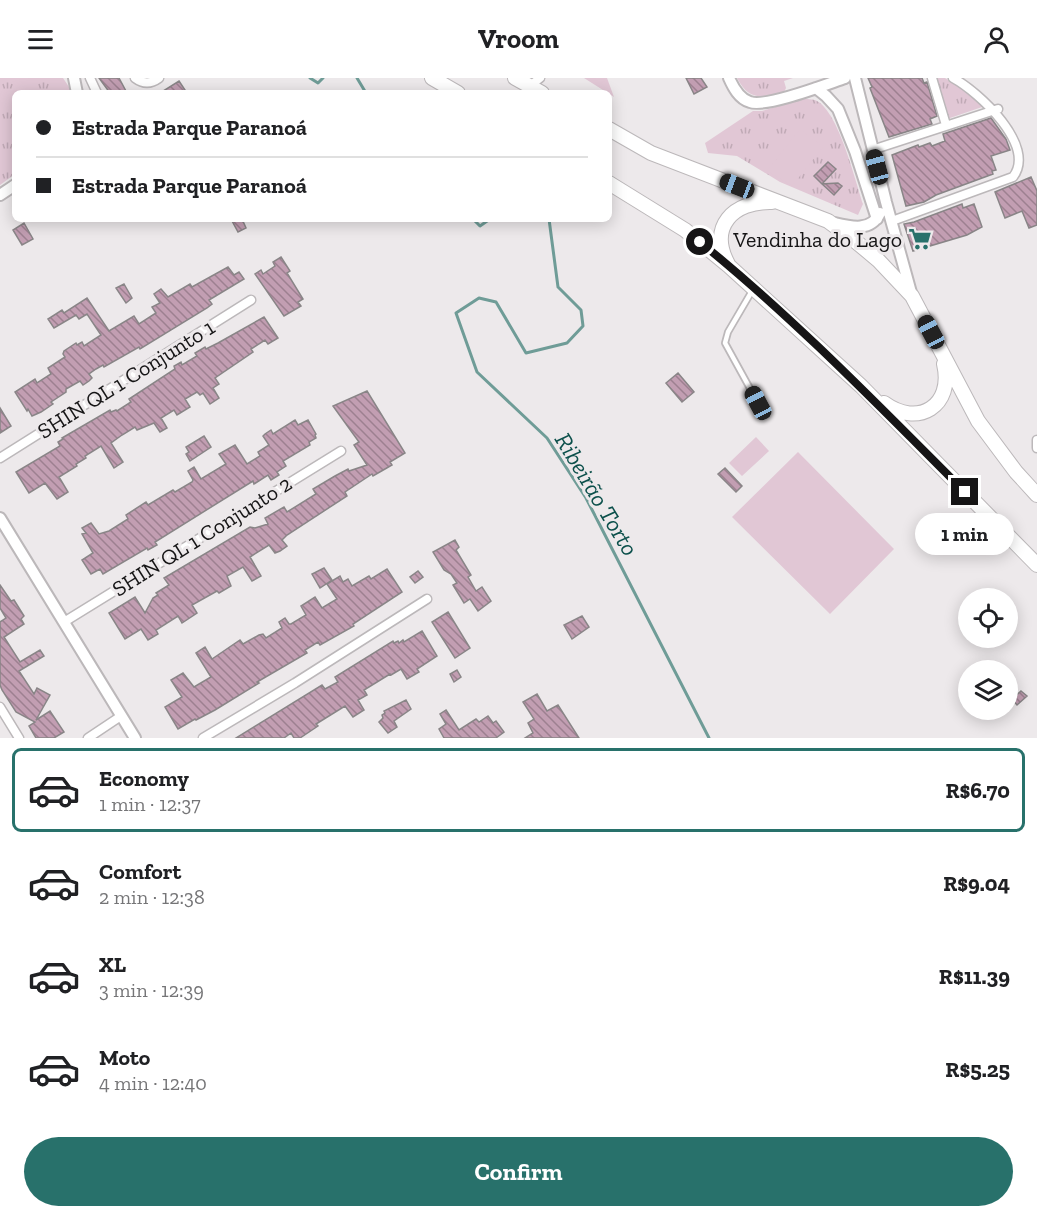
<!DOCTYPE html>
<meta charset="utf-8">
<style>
:root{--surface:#fff;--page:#f2f2f2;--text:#202124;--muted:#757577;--line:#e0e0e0;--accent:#28716b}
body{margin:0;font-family:"Zilla Slab",serif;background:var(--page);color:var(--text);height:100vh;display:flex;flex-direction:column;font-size:22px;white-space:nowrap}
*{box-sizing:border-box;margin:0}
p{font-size:20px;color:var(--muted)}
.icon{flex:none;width:33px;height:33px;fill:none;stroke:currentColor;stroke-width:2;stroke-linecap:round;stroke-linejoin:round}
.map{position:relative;height:660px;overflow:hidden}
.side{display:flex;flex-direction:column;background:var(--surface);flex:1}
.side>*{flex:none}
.guide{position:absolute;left:12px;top:12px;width:600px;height:132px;border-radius:9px;box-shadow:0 3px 15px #0003;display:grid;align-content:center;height:132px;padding:0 24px;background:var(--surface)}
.controls{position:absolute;left:958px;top:510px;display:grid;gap:12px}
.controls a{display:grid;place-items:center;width:60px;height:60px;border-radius:50%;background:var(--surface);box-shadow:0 3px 15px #0003;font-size:30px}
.end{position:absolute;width:27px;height:27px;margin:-14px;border:8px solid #161516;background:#fff;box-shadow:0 0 0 3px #fff}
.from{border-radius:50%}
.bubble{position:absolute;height:42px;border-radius:21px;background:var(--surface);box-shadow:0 3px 15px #0003;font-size:20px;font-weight:800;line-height:42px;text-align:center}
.car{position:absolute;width:18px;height:36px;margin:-18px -9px;border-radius:8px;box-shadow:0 0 4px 2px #0007;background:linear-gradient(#222 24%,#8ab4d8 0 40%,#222 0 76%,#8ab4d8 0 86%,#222 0)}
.guide b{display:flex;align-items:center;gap:21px;height:57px;font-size:22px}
.guide b+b{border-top:2px solid var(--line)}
.guide i{width:15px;height:15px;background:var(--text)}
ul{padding:10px 0 0;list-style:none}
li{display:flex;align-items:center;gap:18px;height:84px;margin:0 12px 9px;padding:0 12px;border:3px solid transparent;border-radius:9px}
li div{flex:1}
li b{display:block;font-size:22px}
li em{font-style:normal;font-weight:800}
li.current{border-color:var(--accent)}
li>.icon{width:54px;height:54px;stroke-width:1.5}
.primary-button{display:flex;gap:12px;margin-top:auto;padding:12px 24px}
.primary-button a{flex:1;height:69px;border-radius:36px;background:var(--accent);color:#fff;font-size:24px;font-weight:800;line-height:69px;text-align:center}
header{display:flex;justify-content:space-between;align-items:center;height:78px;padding:0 24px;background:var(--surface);font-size:27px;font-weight:800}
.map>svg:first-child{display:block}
.grass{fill:url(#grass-tufts)}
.pitch{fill:#e1c7d5}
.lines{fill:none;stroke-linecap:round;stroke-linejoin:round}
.stream{stroke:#6f9c97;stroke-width:3}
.building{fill:url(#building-back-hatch);stroke:#898587;stroke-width:1.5}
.service-casing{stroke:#bcb8ba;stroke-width:8}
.minor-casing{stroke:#bcb8ba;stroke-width:11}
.tertiary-casing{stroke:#bcb8ba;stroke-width:14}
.primary-casing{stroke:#bcb8ba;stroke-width:16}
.service{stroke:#fff;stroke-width:4.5}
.minor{stroke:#fff;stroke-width:8}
.tertiary{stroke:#fff;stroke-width:10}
.primary{stroke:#fff;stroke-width:14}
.route{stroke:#161516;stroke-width:8}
.labels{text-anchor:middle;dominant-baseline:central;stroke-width:6;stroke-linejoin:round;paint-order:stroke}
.poi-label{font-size:22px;fill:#161516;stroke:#ede9eb;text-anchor:end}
.street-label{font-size:22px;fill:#161516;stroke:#ede9eb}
.water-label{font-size:24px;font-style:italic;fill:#0c504b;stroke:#ede9eb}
</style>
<header><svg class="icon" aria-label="menu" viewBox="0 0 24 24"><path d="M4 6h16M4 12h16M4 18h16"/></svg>Vroom<svg class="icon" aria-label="person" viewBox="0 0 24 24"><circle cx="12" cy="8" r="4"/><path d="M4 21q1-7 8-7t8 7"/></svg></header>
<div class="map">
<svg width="1037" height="660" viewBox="0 0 1037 660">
<defs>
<pattern id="grass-tufts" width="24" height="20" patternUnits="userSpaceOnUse" patternTransform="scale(1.5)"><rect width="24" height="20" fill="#e1c7d5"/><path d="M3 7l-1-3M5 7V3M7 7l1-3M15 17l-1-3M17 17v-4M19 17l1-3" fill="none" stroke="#c0aab6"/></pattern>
<pattern id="building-back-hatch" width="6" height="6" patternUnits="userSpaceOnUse" patternTransform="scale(1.5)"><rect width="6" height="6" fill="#c29eb2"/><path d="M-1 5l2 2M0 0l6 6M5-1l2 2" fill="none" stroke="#9d8090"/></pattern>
</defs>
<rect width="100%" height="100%" fill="#ede9eb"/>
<!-- grass -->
<path class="grass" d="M0 0H63L73 15H15V96L0 107Z
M584 0H607L614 19Z
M737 0H793L784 3 786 10 784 14C761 19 750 24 737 0Z
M936 0H945L988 27 947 41Z
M802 21C806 21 813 21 817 23 839 35 855 102 863 126L858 137 780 104 737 78 708 75 705 65 753 33H762Z"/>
<!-- pitch -->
<path class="pitch" d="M800 51 823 69 792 108 767 93Z
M756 359 769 373 742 398 729 385Z
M798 374 894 471 830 536 732 439Z"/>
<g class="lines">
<!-- stream -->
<path class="stream" d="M310 0 318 5 323 0
M357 0 366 15
M473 141 480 148 490 141
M549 141 558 209 581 232 583 248 567 265 526 275 496 224 479 220 456 235 477 294 547 360 586 420 709 660"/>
</g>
<!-- building -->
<path class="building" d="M99 0H119L127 15H110Z
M686 0H701L707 9 694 16Z
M868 0H922L924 5 927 4 937 38 930 41 932 46 889 59 870 10 872 9Z
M179 3 187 15H160Z
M991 40 1006 61 1010 72 991 78 996 92 992 93 993 96 936 117 924 124 906 128 892 77 918 67 919 69 930 65 932 68 945 63 943 56Z
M828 84 836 91 822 106 814 98Z
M1031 99 1037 113V147L1029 150 1022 133 1005 140 995 114Z
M838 105 842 108 834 117 822 106Z
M962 126 963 130 974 126 982 149 967 157 913 173 904 146 914 144Z
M231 141H242L246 150 238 154Z
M24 145 33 161 22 167 13 152Z
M281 179 290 193 287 195 303 221 298 224 301 228 284 238 255 196 261 192 263 196 275 188 273 184Z
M228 189 234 197 239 194 244 201 209 222 212 226 207 230 140 271 139 269 104 289 103 287 96 291 89 296 92 300 89 303 83 307 80 303 66 311V314L51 324 53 326 41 334 32 338 28 331 27 333 15 314 35 301 37 305 51 296 48 290 65 279 63 276 64 273 76 265 77 267 82 264 84 268 101 257 87 236 79 241 76 237 54 250 48 241 62 232 64 235 87 220 109 253 134 238 139 246 156 235 152 229 160 225 154 216 161 211 168 219 190 206 192 209Z
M124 206 132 220 126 225 116 210Z
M264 239 278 260 268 266 265 262 251 271 253 274 215 300 219 306 213 310 219 320 210 326 203 315 200 317 197 314 185 321 190 329 177 337 174 332 161 340 167 350 160 354 154 345 137 352 135 349 122 357 111 365 123 384 114 390 101 368 85 378 86 380 76 386 77 388 59 399 68 414 57 421 45 405 29 415 16 394 60 368 58 364 63 361 62 360 110 332 111 334 116 332 117 333 131 324 129 321 175 291 174 288 181 284 182 287 197 278 195 275 205 269 206 271 218 265Z
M678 295 694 314 682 324 666 305Z
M367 313 405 375 390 384 392 387 385 391 373 398 372 396 345 414 347 418 287 457 282 462 287 468 280 473 275 475 269 467 250 479 261 498 252 503 243 489 227 498 231 508 219 515 217 513 192 527 197 535 182 545 178 538 156 552 158 556 148 562 141 551 125 561 109 535 135 519 145 535 153 520 158 517 156 515 169 507 164 500 250 449 255 450 268 446 265 440 284 429 287 434 316 416 313 411 335 398 348 391 349 393 367 387 354 367 359 364 333 328Z
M0 330 11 348 0 355Z
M295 342 298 347 308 342 316 356 315 357 316 360 309 364 310 367 283 383 286 388 277 394 279 397 271 402 268 397 254 406 253 403 155 464 157 467 148 472 147 470 103 496 100 491 91 496 82 482 93 475 82 456 86 455 82 450 91 445 99 456 109 453 128 441 126 437 146 424 148 427 173 412 175 414 192 404 193 402 188 393 194 389 201 401 226 386 219 376 235 367 247 386 260 378 258 374 269 367 263 358 265 356 271 352 273 356Z
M204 358 211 369 190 383 186 376 189 374 186 369Z
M725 390 742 408 736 414 718 396Z
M455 462 459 469 456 472 471 497 468 499 476 513 482 509 491 523 478 533 470 521 464 525 453 507 457 505 451 496 444 492 433 474Z
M324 490 332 502 320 510 312 496Z
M387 491 402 514 353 546 354 548 320 567 318 564 305 572 307 575 257 604 259 605 215 632 196 642 195 641 178 651 165 629 182 619 171 602 183 595 194 609 211 599 196 575 205 569 212 581 240 562 243 566 259 557 263 556 266 560 282 550 279 544 285 540 289 546H291L306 537 301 528 315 519 322 530 337 521 327 506 340 498 343 504 348 501 352 508 369 498 371 501Z
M418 493 423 499 415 505 410 499Z
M0 507 11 523 14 522 24 538 21 541 24 546 4 559 20 584 40 572 44 578 19 593 34 616 37 610 50 617 36 642 50 633 64 654 54 660H36L29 648 35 644 16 634 2 612 0 607V544L6 540 0 530Z
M448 534 470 570 455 580 432 544Z
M582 538 589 549 572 561 564 547Z
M422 553 437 578 417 591 419 594 407 601 401 591 391 597 390 596 364 612 367 617 358 622 364 632 353 639 345 628 316 646 318 648 300 660H294L291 655 284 660H236L322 607 325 611 338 604 335 599 393 563 394 565 398 563 399 565 403 562 404 564Z
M457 592 461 599 454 604 450 596Z
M1021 613 1027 618 1017 627 1012 621Z
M537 616 547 633 558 627 579 660H525L533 655 528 645 534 641 523 624Z
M406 622 411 631 394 643 397 649 388 655 379 644 383 640 382 637 385 635 384 633Z
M446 632 459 652 476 641 479 644 488 638 493 645 496 643 504 654 496 660H444L439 651 446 646 440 636Z"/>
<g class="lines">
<!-- service casing -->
<g class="service-casing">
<path id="service" d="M752 213 728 254 725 265 758 325"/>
</g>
<!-- minor casing -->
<g class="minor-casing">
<path id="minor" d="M90 0 97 15
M135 0C143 6 151 6 159 0
M932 0 946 47
M530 8 540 0
M872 72 998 31
M892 143 1013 99C1037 68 979 14 953 0
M1037 362V370
M0 380 251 222
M64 544 341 373
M0 629 19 660
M88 660 121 638
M203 660 295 605 427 521"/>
</g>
<!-- tertiary casing -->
<g class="tertiary-casing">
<path id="tertiary" d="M74 0 77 15
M729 0C733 9 739 21 750 24 766 30 827 6 845 0
M855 0 886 124 912 218
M816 10 826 18 838 31 855 73 877 141
M0 117 15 107
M834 145C851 149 871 154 880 135
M0 440 135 660"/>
</g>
<!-- primary casing -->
<g class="primary-casing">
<path id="primary" d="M432 0 458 15
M515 0 542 15
M609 51 651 75 828 143 854 162 878 182 912 218 978 343 1016 394 1037 417
M609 105 685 152 729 188 861 308 1037 487
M728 186C708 149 733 123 772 124
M884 325C918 350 954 328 944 286"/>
</g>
<!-- service -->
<use href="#service" class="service"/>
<!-- minor -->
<use href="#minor" class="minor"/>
<!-- tertiary -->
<use href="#tertiary" class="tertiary"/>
<!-- primary -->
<use href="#primary" class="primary"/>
</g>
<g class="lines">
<!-- route -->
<path class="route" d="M700 164C794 240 879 328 965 414"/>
</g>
<!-- icons -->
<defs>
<g id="supermarket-bare" transform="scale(1.8)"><path d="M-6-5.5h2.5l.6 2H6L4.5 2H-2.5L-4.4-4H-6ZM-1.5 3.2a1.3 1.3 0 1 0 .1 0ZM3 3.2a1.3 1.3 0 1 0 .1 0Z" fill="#28716b" stroke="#ede9eb" stroke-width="2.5" paint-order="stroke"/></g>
</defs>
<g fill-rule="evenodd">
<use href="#supermarket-bare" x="920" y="161"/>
</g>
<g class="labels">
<!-- poi labels -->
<g class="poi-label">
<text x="902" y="161">Vendinha do Lago</text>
</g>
<!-- street labels -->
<g class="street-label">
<text transform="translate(126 301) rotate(-32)">SHIN QL 1 Conjunto 1</text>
<text transform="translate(202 458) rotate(-32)">SHIN QL 1 Conjunto 2</text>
</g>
<!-- water labels -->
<g class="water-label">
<text transform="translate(597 416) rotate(59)">Ribeirão Torto</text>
</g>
</g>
</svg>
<div class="controls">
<a><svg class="icon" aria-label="locate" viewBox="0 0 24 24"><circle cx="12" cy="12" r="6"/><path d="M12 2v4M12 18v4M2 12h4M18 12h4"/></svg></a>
<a><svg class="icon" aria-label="layers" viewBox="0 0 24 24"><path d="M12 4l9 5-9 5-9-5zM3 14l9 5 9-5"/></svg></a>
</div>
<i class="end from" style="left:700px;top:164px"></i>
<i class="end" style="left:965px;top:414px"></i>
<div class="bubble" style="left:915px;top:435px;width:99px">1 min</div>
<i class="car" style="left:877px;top:89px;rotate:345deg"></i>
<i class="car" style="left:737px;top:108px;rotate:291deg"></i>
<i class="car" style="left:931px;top:254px;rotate:332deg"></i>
<i class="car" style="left:758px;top:325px;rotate:332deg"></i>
<div class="guide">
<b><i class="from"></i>Estrada Parque Paranoá</b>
<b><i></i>Estrada Parque Paranoá</b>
</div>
</div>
<section class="side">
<ul>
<li class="current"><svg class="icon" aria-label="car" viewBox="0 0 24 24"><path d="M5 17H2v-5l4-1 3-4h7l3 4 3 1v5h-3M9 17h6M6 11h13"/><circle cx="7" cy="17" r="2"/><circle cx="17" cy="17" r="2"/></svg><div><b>Economy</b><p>1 min · 12:37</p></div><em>R$6.70</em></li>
<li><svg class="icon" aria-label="car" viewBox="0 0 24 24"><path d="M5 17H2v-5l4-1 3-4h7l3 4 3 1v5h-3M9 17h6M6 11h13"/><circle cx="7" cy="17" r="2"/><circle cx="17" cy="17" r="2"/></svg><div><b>Comfort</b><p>2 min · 12:38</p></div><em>R$9.04</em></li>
<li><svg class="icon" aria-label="car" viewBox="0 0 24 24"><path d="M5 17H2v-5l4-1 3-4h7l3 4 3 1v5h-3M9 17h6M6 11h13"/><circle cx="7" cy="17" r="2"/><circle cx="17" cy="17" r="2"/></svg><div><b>XL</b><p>3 min · 12:39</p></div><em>R$11.39</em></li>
<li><svg class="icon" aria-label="car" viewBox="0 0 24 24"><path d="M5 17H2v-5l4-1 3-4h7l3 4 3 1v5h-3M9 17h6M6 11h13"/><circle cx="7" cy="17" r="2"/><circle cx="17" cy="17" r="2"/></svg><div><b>Moto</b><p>4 min · 12:40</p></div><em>R$5.25</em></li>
</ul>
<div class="primary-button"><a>Confirm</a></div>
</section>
